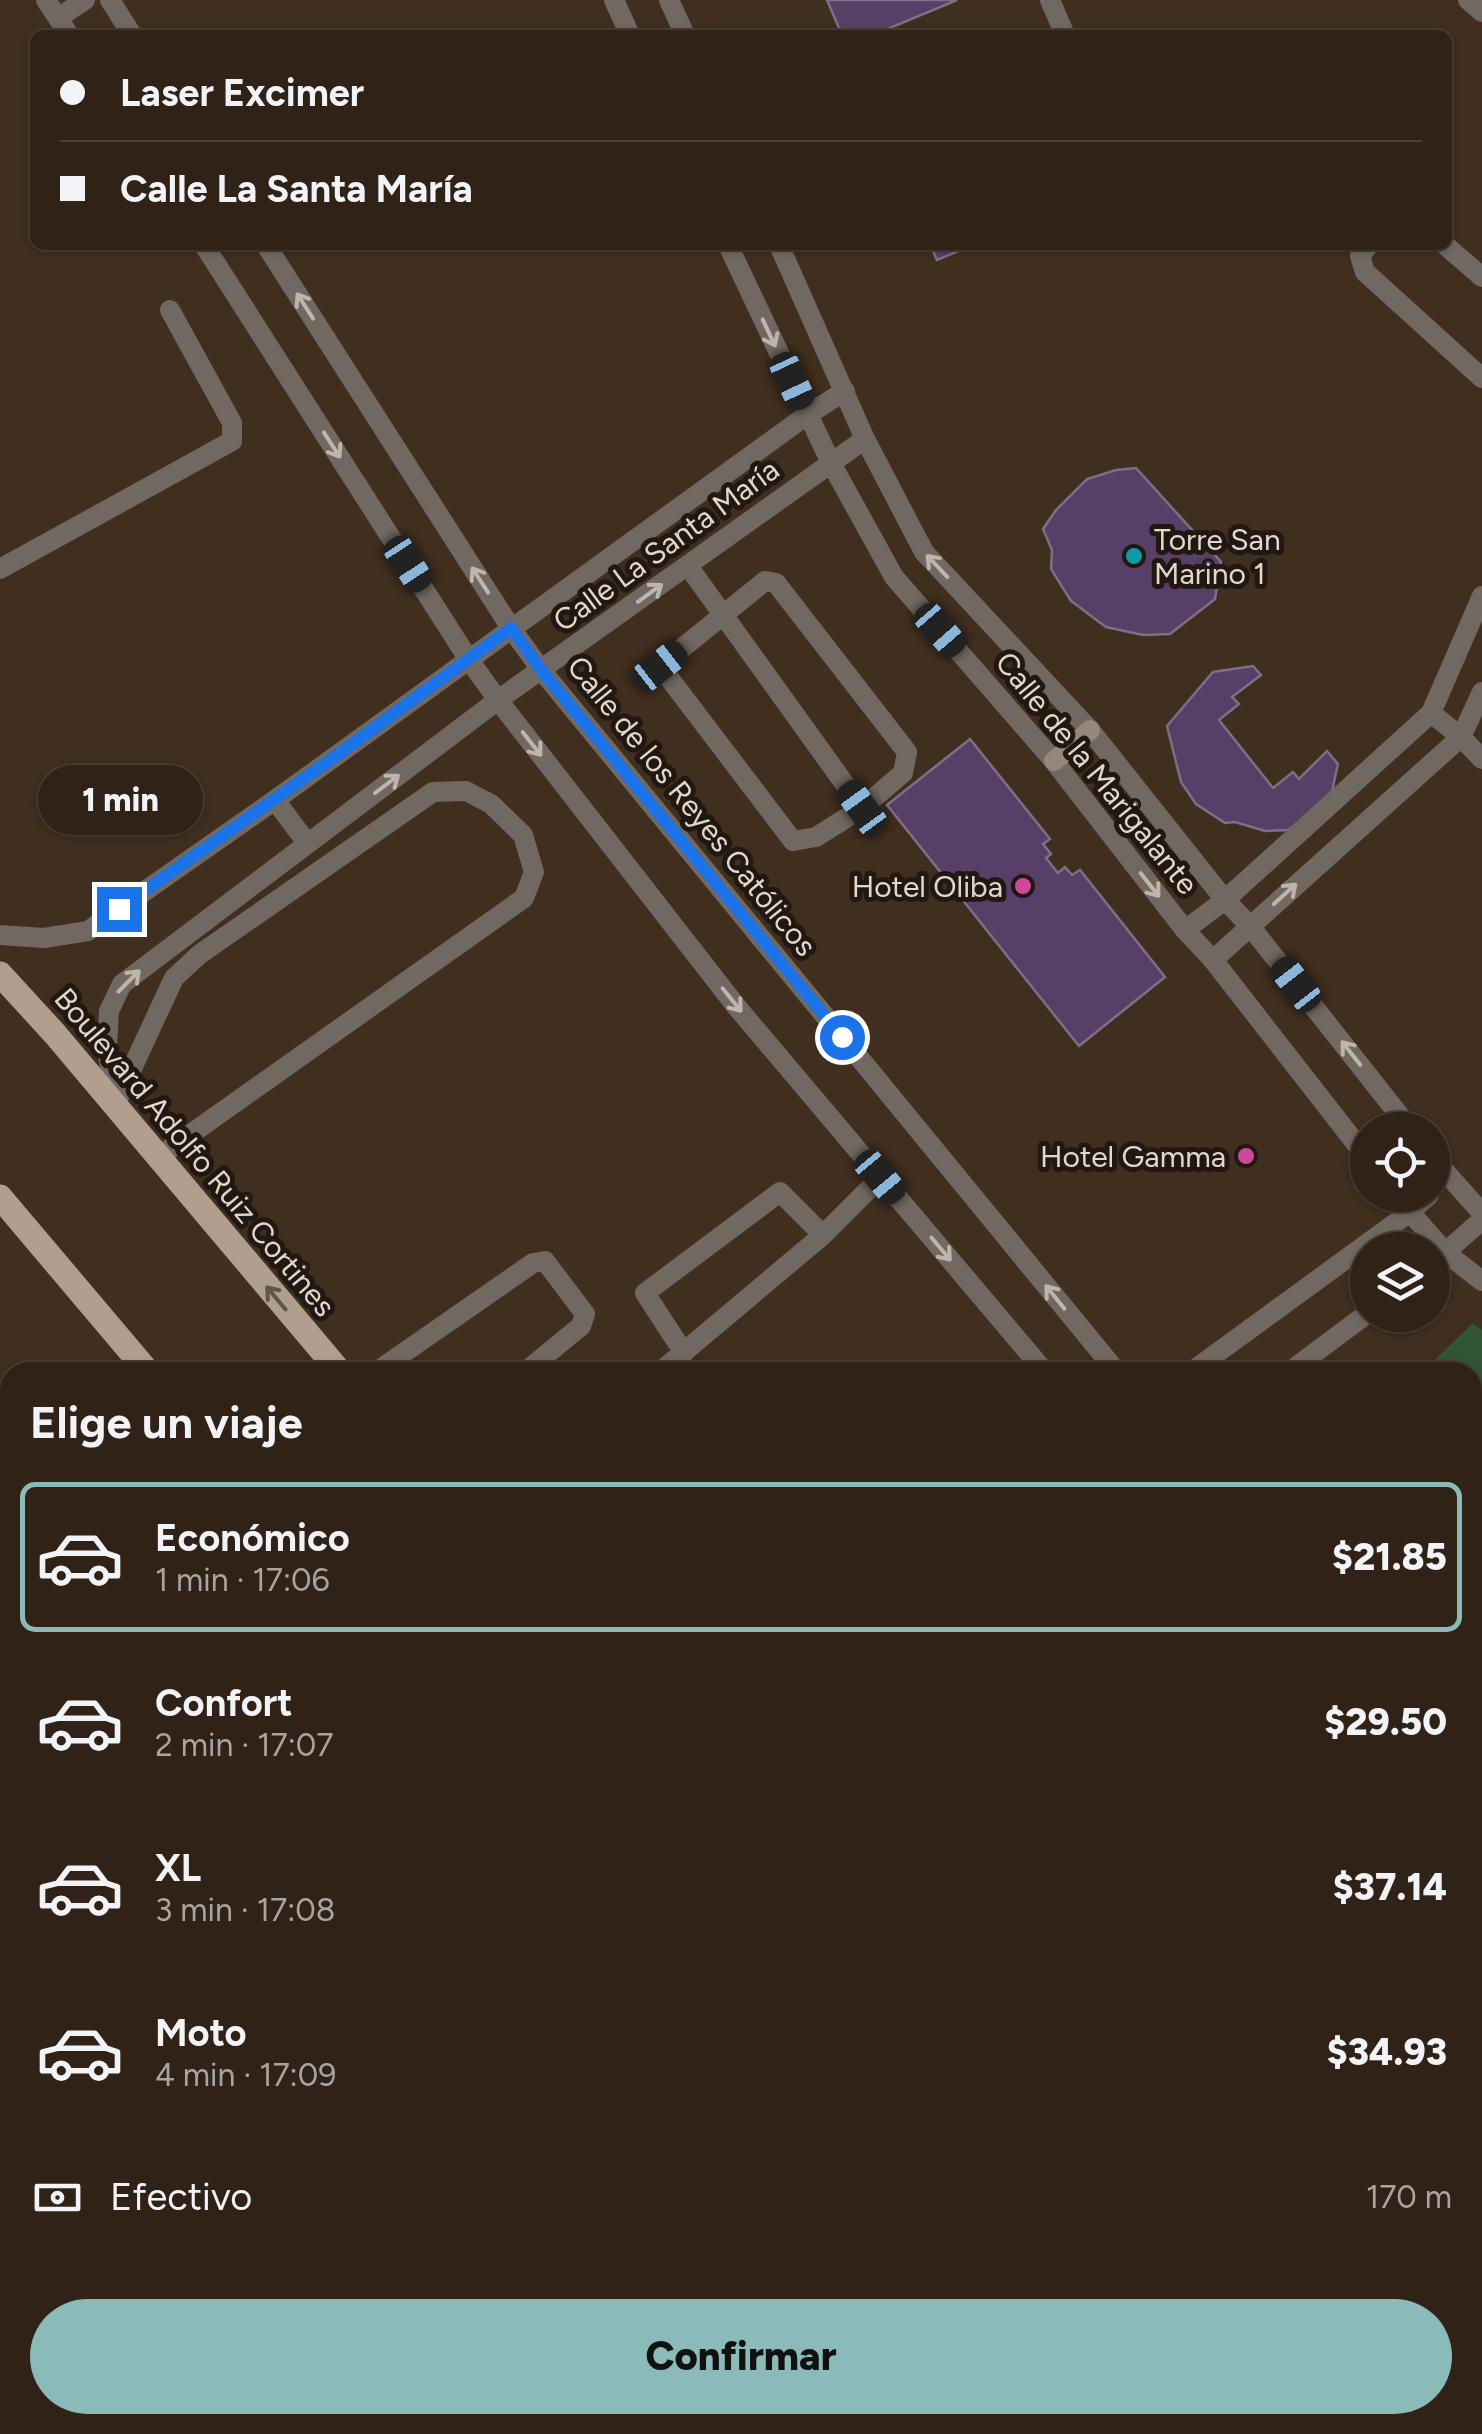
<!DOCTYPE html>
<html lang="es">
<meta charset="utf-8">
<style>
:root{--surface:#302217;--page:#3c2f24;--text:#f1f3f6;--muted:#a8a4a1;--line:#4b3f36;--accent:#8bbbb9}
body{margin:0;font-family:Figtree,sans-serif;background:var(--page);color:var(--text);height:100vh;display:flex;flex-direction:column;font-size:38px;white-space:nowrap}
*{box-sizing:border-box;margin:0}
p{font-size:32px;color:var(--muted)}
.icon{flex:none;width:55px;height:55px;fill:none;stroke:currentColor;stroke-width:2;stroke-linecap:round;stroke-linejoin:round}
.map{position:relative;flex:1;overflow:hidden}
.panel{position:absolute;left:0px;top:1362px;width:1482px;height:1072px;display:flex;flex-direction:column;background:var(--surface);border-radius:30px 30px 0 0;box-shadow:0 2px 8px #0004,0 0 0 2px var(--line)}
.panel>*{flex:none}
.banner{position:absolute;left:30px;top:30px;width:1422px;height:220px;border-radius:15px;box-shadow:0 2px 8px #0004,0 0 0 2px var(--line);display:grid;align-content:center;height:220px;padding:0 30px;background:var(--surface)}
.buttons{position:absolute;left:1350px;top:1112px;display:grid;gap:20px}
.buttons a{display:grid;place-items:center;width:100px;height:100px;border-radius:50%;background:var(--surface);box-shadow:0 2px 8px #0004,0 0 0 2px var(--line);font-size:50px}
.end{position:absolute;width:45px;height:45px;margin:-22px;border:12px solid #1a73e8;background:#fff;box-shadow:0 0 0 5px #fff}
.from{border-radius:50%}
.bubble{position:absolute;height:70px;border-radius:35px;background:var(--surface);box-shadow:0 2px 8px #0004,0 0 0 2px var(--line);font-size:32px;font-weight:800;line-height:70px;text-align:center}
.car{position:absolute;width:30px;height:60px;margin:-30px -15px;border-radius:12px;box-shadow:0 0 8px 2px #0007;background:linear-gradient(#222 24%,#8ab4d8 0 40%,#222 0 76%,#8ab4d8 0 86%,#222 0)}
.banner b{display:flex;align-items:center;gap:35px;height:95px;font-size:38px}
.banner b+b{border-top:2px solid var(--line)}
.banner i{width:25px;height:25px;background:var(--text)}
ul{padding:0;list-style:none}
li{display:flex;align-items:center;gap:30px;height:150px;margin:0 20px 15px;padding:0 10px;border:5px solid transparent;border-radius:15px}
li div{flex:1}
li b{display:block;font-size:38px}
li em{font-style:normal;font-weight:800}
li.current{border-color:var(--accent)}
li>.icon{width:90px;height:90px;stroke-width:1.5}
h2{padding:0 30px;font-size:45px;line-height:120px}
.pay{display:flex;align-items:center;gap:25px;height:110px;padding:0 30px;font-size:38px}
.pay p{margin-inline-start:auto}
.primary-button{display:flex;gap:20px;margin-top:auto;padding:20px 30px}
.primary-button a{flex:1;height:115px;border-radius:60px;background:var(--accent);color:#111;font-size:40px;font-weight:800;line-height:115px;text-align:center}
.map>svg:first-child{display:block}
.green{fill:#2f5535}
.building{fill:#573f67;stroke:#7d7086;stroke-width:2.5}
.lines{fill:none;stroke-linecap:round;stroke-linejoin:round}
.lane{stroke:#716961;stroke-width:20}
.street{stroke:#716961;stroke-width:20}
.secondary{stroke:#94877b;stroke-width:20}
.primary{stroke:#b09e8e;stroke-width:25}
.oneway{stroke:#c0b5ad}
.oneway2{stroke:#615449}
.route{stroke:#1a73e8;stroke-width:12}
.culture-dot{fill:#0f9aa8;stroke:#201811;stroke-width:4}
.hotel-dot{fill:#d1479c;stroke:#201811;stroke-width:4}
.labels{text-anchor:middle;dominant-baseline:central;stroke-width:10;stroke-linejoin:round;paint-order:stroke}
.poi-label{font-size:30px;fill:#e2d6cd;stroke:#201811;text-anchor:end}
.street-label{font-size:30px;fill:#e2d6cd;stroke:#201811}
</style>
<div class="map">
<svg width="1482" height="2434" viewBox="0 0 1482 2434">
<rect width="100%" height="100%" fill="#402e1f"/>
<!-- green -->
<path class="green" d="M1473 1323 1482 1330V1586L1473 1596 1472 1372H1422Z
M1473 1929 1482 1940V2434H1315L1308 2425H1472Z"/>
<!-- building -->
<path class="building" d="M827 0H957L873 35H842Z
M930 245H973L937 260Z
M1136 468 1221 562 1215 599 1170 634 1143 635 1106 627 1071 601 1051 569 1052 550 1043 529 1056 510 1087 479 1116 470Z
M1253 666 1261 675 1232 697 1239 704 1219 720 1273 788 1293 772 1299 779 1327 751 1338 764 1330 800 1288 830 1265 831 1235 822 1225 823 1196 804 1181 782 1167 726 1213 672Z
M970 739 1050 839 1043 844 1051 854 1046 858 1058 873 1065 867 1072 875 1080 870 1165 977 1079 1046 887 805Z"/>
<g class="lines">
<!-- lane -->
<path class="lane" d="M1050 0 1065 35
M1468 0 1482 12
M1369 245 1360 256 1365 272 1482 378
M1445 245 1482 277
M688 566 862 808
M0 569 232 441V423L170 310
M765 581 776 583 907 752 903 773 862 808 816 837 793 841 660 666Z
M1431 713 1461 737 1482 759
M1185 930 1225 900 1431 713 1482 596
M1213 960 1461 737 1482 692
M115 1105 174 978 200 954 433 792 466 791 491 804 523 835 534 872 524 898 157 1158
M684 1353 645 1293 780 1192 823 1235
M376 1372 533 1263 545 1261 585 1314 581 1326 525 1372
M660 1372 823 1235 881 1177"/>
<!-- street -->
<path class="street" d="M46 0 69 35
M110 0 132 35
M614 0 630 35
M669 0 685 35
M58 18 85 0
M204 245 469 660 498 700 736 1006 1045 1372
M266 245 511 628 542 671 1117 1372
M728 245 831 463 894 577 1054 761 1185 930 1213 960 1368 1159
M779 245 865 439 924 552 1090 730 1225 900 1250 926 1411 1130
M275 800 307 843
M0 935 44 938 88 931 275 800 807 415 845 391
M115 1105 107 1046 109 1011 122 984 498 700 865 439
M1432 1157 1482 1213
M1395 1195 1446 1253 1482 1281
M1432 1264 1482 1220
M1191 1372 1409 1213 1429 1195
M1289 1372 1368 1313
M0 1698 10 1710
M0 1779 10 1791
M1472 1800 1482 1812
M1472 1880 1482 1891
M547 2425 555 2434
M618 2425 626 2434"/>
<!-- secondary -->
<path class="secondary" d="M1054 761 1090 730
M0 2352 10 2344
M52 2434 63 2425"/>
<!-- primary -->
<path class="primary" d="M0 974 55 1034 340 1372
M0 1197 148 1372
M1035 2425 1043 2434
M1234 2425 1242 2434"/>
</g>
<!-- one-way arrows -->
<defs><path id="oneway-shaft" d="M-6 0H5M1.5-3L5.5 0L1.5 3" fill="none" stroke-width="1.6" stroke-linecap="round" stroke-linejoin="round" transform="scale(2.5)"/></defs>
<g class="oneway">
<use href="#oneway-shaft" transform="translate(305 306) rotate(-123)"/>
<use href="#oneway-shaft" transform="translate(769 333) rotate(65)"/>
<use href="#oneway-shaft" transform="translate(332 445) rotate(57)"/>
<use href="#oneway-shaft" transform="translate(937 566) rotate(-133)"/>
<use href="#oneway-shaft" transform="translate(480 580) rotate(-123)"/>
<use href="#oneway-shaft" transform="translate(650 593) rotate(-36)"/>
<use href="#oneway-shaft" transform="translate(532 744) rotate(52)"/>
<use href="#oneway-shaft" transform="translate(387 784) rotate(-37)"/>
<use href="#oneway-shaft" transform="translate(1150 885) rotate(52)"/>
<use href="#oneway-shaft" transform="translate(1285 894) rotate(-42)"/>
<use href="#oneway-shaft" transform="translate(129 981) rotate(-45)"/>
<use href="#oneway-shaft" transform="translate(732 1000) rotate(51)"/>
<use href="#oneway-shaft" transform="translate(1351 1053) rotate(-128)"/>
<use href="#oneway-shaft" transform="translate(941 1249) rotate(50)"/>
<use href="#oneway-shaft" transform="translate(1055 1297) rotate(-129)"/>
</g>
<use class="oneway2" href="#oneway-shaft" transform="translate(276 1298) rotate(-130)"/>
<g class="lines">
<!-- route -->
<path class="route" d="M119 909 340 753 511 628 542 671 842 1037"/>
</g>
<!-- markers -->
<circle class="culture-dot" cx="1134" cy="556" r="10"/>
<g class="hotel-dot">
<circle cx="1023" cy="886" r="10"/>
<circle cx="1246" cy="1156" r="10"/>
</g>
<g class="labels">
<!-- poi labels -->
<g class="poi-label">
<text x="1154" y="539" text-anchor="start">Torre San<tspan x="1154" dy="34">Marino 1</tspan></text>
<text x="1003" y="886">Hotel Oliba</text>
<text x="1226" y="1156">Hotel Gamma</text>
</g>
<!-- street labels -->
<g class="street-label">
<text transform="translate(666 545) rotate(-36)">Calle La Santa María</text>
<text transform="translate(1097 773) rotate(51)">Calle de la Marigalante</text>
<text transform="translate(692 806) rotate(51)">Calle de los Reyes Católicos</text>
<text transform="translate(195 1152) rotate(50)">Boulevard Adolfo Ruiz Cortines</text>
</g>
</g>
</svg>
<div class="buttons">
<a><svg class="icon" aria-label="locate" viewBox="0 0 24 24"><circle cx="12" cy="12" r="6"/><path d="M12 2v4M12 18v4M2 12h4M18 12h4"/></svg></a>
<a><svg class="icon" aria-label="layers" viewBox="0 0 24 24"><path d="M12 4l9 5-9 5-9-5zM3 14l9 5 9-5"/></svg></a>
</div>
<i class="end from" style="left:842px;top:1037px"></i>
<i class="end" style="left:119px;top:909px"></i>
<div class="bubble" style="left:38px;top:765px;width:165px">1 min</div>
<i class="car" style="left:792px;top:381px;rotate:155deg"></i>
<i class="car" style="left:408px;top:564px;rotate:147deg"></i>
<i class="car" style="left:940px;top:630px;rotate:139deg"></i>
<i class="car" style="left:660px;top:666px;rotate:52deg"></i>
<i class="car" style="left:862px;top:808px;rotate:324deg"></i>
<i class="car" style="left:1296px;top:984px;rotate:322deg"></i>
<i class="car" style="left:880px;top:1177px;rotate:140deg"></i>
<div class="banner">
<b><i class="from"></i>Laser Excimer</b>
<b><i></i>Calle La Santa María</b>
</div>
<section class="panel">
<h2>Elige un viaje</h2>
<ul>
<li class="current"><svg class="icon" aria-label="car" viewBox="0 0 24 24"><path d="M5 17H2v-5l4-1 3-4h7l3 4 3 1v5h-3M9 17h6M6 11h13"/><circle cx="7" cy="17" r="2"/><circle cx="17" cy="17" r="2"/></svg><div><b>Económico</b><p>1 min · 17:06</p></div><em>$21.85</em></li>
<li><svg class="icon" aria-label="car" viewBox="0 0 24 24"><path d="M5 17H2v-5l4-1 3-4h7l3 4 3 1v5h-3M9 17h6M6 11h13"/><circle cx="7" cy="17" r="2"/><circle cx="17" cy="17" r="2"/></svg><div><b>Confort</b><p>2 min · 17:07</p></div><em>$29.50</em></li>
<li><svg class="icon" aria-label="car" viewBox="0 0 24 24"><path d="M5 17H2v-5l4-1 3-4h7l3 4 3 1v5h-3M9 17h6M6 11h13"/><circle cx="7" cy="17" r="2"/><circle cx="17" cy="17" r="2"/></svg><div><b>XL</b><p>3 min · 17:08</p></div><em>$37.14</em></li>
<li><svg class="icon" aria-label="car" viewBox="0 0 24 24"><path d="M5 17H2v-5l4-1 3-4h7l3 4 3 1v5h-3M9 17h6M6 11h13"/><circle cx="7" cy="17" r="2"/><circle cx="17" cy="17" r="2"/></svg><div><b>Moto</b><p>4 min · 17:09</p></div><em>$34.93</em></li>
</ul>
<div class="pay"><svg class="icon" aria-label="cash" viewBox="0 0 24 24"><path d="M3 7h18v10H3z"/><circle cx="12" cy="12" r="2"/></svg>Efectivo<p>170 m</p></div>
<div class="primary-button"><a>Confirmar</a></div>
</section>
</div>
